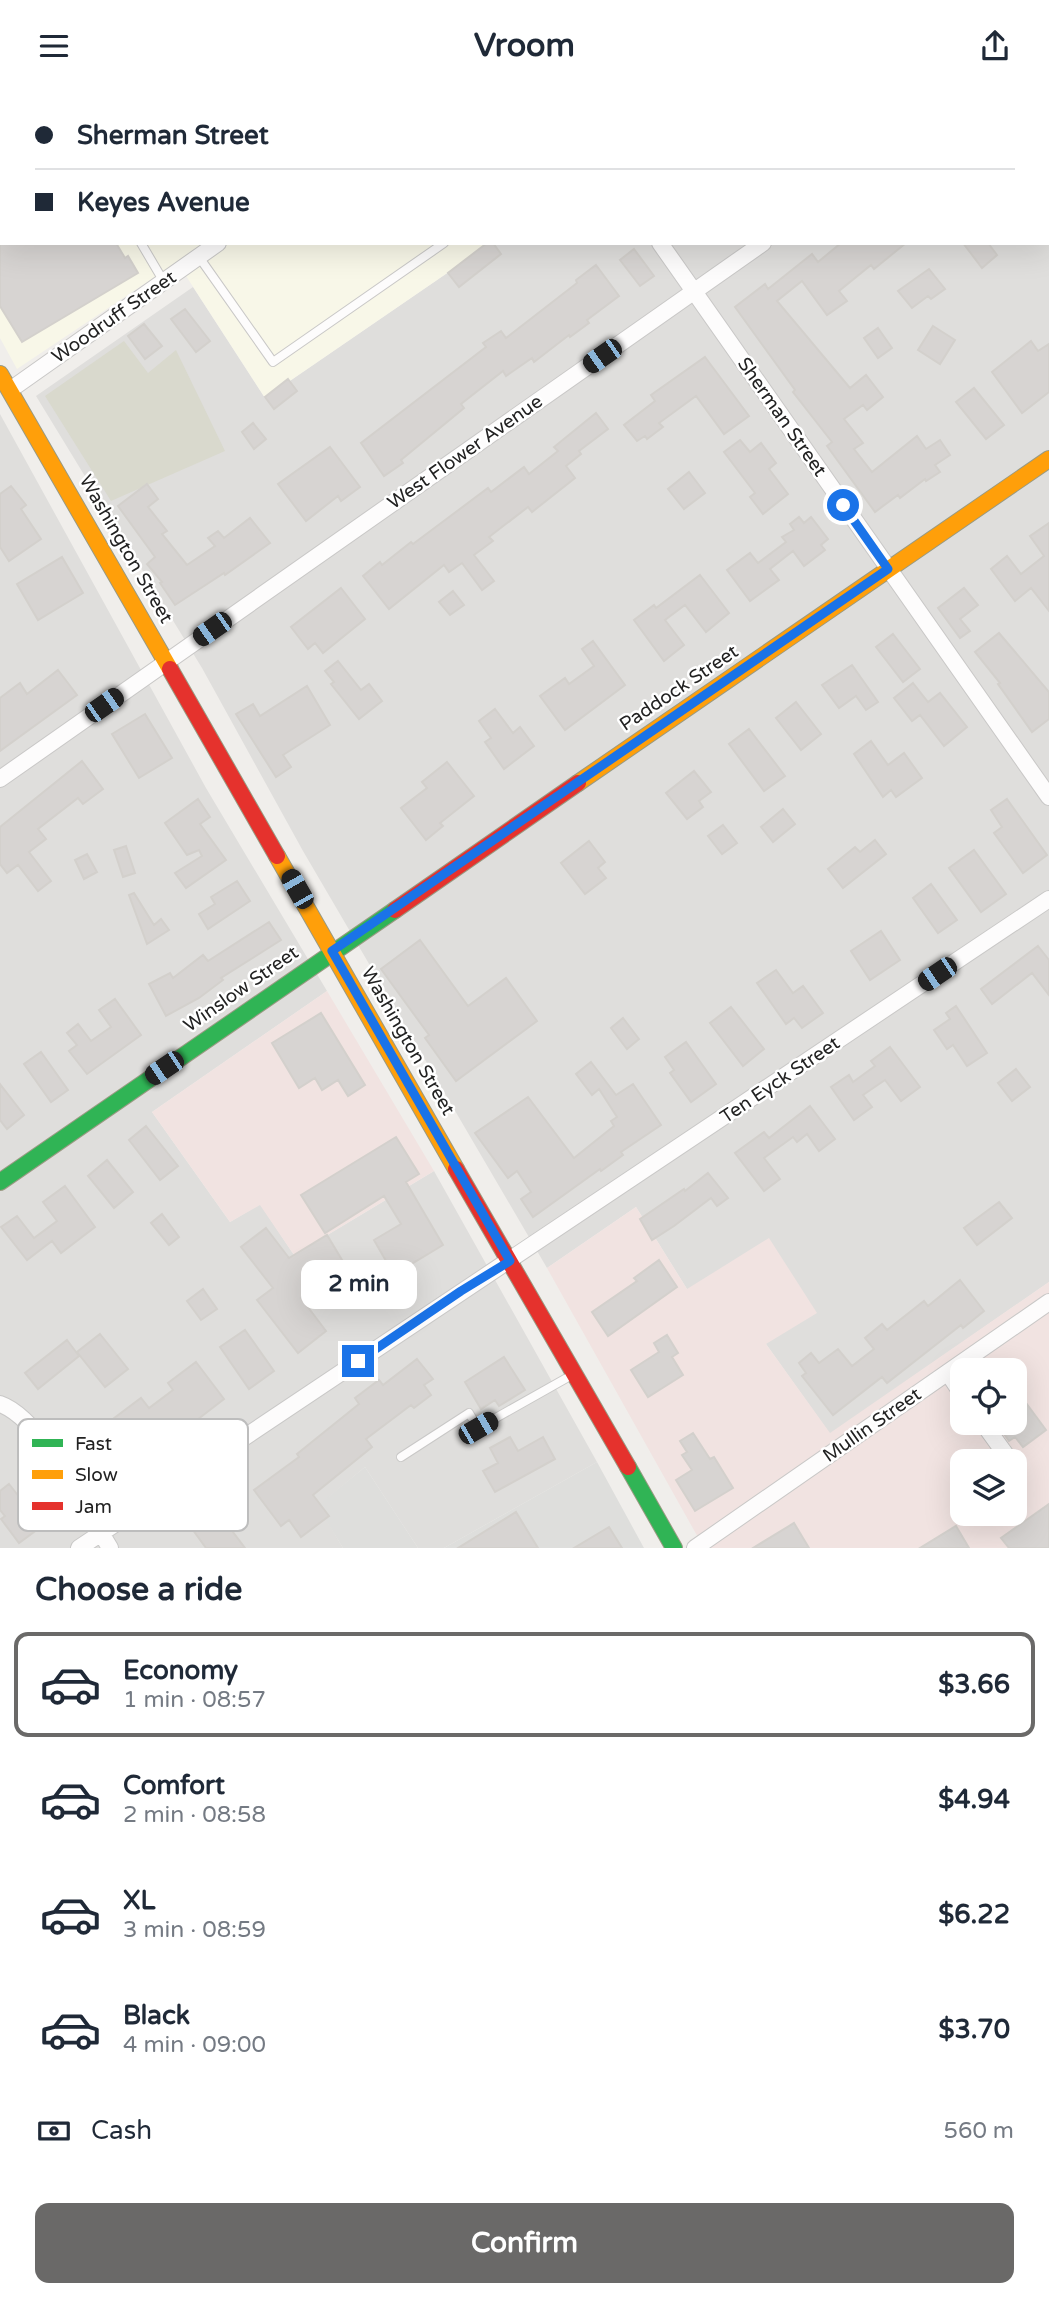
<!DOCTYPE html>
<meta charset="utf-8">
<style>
:root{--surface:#fff;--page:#f2f2f3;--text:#1f2937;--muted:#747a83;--line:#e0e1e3;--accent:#6a6968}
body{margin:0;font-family:"Varela Round",sans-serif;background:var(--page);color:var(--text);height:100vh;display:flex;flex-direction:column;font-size:26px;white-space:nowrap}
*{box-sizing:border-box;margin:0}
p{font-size:23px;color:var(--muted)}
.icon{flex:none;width:38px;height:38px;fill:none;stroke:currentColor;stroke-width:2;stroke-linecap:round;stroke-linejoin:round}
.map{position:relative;height:1457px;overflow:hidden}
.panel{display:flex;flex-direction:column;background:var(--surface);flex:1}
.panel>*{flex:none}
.top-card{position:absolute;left:0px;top:0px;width:1050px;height:154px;box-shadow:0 7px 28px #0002;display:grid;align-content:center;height:154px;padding:0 35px;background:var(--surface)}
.controls{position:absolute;left:950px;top:1267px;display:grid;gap:14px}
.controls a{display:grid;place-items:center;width:77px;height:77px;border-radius:14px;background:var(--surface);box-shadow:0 7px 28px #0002;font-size:35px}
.end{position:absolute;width:32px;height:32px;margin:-16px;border:9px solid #1a73e8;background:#fff;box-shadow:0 0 0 4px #fff}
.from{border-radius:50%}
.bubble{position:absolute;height:49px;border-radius:14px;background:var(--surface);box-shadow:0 7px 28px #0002;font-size:23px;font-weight:700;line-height:49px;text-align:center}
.car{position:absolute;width:21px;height:42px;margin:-21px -10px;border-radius:9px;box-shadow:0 0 5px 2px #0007;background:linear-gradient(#222 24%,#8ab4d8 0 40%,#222 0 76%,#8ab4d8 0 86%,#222 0)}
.top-card b{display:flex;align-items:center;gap:24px;height:66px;font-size:26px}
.top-card b+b{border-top:2px solid var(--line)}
.top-card i{width:18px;height:18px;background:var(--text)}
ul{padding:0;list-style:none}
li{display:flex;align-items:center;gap:21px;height:105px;margin:0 14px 10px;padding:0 21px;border:4px solid transparent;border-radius:14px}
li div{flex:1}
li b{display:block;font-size:26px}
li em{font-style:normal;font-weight:700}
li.selected{border-color:var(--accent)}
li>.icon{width:63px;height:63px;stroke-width:1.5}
h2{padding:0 35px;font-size:32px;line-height:84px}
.pay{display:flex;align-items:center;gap:18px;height:77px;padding:0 35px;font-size:26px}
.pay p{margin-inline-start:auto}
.cta{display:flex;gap:14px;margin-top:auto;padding:14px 35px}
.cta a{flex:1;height:80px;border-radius:14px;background:var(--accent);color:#fff;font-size:28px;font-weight:700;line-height:80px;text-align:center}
header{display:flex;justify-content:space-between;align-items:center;height:91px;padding:0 35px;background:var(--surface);font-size:32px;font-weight:700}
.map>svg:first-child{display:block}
.residential{fill:#dfdedc}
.commercial{fill:#f1e3e1;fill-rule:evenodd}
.education{fill:#f8f7e8}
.religious{fill:#dededc}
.construction{fill:#d9d9cd}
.building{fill:#d7d4d2;stroke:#d3d0cc;stroke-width:2}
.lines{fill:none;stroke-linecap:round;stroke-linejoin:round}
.lane-casing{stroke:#c9c8c7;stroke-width:10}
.street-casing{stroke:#c9c8c7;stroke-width:18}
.fast-casing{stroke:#999a82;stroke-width:18}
.slow-casing{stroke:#999a82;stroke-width:18}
.jam-casing{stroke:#999a82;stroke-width:18}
.lane{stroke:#fdfcfc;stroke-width:8}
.street{stroke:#fdfcfc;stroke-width:16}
.fast{stroke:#30b455;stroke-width:16}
.slow{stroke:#ff9f0a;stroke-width:16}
.jam{stroke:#e5322d;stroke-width:16}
.route{stroke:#1a73e8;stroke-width:9}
.labels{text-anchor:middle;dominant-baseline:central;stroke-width:5;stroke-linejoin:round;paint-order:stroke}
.street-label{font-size:19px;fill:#222;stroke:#fff}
.key{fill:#fff;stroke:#bdbdbd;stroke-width:2}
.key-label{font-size:19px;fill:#222}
</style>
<header><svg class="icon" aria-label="menu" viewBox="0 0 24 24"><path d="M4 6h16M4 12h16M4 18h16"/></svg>Vroom<svg class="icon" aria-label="share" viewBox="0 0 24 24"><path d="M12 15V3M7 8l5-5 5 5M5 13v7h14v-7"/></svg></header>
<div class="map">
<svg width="1049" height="1457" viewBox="0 0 1049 1457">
<rect width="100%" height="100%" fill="#f0eeeb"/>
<!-- residential -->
<path class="residential" d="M472 0H1049V1191L830 1343 766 1253 687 1198 636 1116 547 1177 303 760 202 577 36 305 193 196 265 307 491 152H1048V2Z
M0 323 206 697 327 900 152 1021 230 1131 260 1113 294 1164 434 1080 597 1371 444 1457H418L365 1376 318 1415 343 1457H0Z"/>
<!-- commercial -->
<path class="commercial" d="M327 900 434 1080 294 1164 260 1114 230 1131 152 1021Z
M636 1116 687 1198 769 1147 817 1222 766 1253 830 1342 1049 1191V1457H704L547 1177ZM962 1279H1015V1332H962ZM962 1370H1015V1423H962Z"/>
<!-- education -->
<path class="education" d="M0 0 473 2H2V152H491L265 307 177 171 17 278 0 247Z"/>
<!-- religious -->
<path class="religious" d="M597 1371 644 1457H444Z
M365 1376 418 1457H343L317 1415Z"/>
<!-- construction -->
<path class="construction" d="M124 250 148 282 176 259 225 360 111 410 45 305Z"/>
<!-- building -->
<path class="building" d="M0 152H116L125 167 128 165 138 182 22 251 0 215Z
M487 152H493L501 163 459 196 448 182Z
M841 152H906L874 178 871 174 839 200 847 210 827 224 802 190 777 210 850 297 866 284 883 306 867 319 863 314 844 328 863 352 854 358 872 381 917 345 926 358 940 349 950 364 935 374 940 381 926 390 925 388 900 407 898 404 875 421 827 355 832 351 793 301 795 299 735 216 765 193 768 198 812 163 818 171Z
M963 152H988L997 164 982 177Z
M634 158 654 185 640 195 620 169Z
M596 174 619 205 587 229 589 232 570 246 569 244 534 271 532 267 506 285 503 280 461 313 464 317 401 369 403 372 384 385 361 352 486 256 483 252 501 240 506 247 577 192 576 189Z
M929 178 945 198 931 208 928 205 912 217 898 200Z
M185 218 210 250 196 261 171 228Z
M144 233 162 255 145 268 128 245Z
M933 235 955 249 940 273 918 259Z
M878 237 892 257 878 267 864 247Z
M1031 250 1038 260 1049 253V301L1022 322 992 281Z
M705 266 749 325 724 343 696 305 659 332 663 336 647 348 645 345 637 350 624 334 655 310 651 304Z
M288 288 297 300 274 318 265 306Z
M974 297 1004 334 986 348 956 311Z
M596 322 608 338 579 360 581 363 566 375 575 387 532 421 528 416 489 446 493 450 474 464 494 490 482 499 462 472 449 481 444 474 389 518 363 485 380 471 382 474 411 451 413 453 488 397 491 401 524 376 529 383 558 360 554 356Z
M253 332 266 348 254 358 242 341Z
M740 349 750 361 761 352 776 372 769 378 788 403 763 423 750 406 755 402 724 361Z
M330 356 360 396 341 410 338 405 306 430 278 393Z
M689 381 705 402 684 418 668 398Z
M147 393 158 408 148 416 167 440 162 443 187 474 215 455 208 447 218 440 224 447 250 427 270 452 225 484 224 482 175 514 160 492 162 491 147 473 155 466 118 415Z
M11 395 26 414 21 418 41 448 9 470 0 456V403Z
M799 426 804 432 811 426 828 448 821 454 825 459 804 475 793 460 770 478 779 489 750 510 727 479 750 462 758 472 786 451 782 446 794 439 790 433Z
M1049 432V520L1031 497 1015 510 991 478 1007 465 1021 483 1044 465 1030 445Z
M62 466 83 502 38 529 17 493Z
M700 484 729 522 706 541 685 514 665 529 684 554 664 570 634 529 654 514 656 517Z
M341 497 365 528 323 562 315 552 308 558 291 536Z
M964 497 978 514 960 528 970 540 960 547 938 517Z
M453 500 464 514 450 524 439 511Z
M999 542 1049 601V628L1032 641 998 593 1000 592 975 561Z
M893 543 920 578 903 591 876 556Z
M593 550 625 594 565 639 540 605 565 587 569 593 594 575 582 558Z
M338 570 361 599 369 593 382 610 359 628 331 593 334 591 325 580Z
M852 574 878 611 866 619 856 605 839 617 822 594Z
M58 579 77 604 0 660V607L20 592 27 603Z
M913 592 928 611 940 602 967 636 944 655 920 624 912 630 894 607Z
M307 595 330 634 283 664 291 676 276 686 236 623 253 613 260 625Z
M796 611 821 643 801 659 776 627Z
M495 618 513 642 520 636 534 655 504 678 485 651 491 647 479 630Z
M145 623 172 667 139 687 112 643Z
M749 638 785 685 764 700 729 653Z
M871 650 888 674 904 662 922 687 896 706 891 699 883 706 854 663Z
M82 670 103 698 83 713 78 707 38 738 46 748 29 761 51 790 38 800 18 774 7 782 0 773V736Z
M447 671 474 705 440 732 443 735 426 749 401 717 427 697 422 691Z
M694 680 711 701 699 710 703 716 687 728 666 702Z
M198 708 210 726 200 733 226 769 186 797 175 782 202 765 199 759 187 764 165 732Z
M1007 708 1047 764 1023 782 994 742 1002 736 991 719Z
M783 718 795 733 773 751 761 736Z
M723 734 737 752 722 763 708 745Z
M875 749 886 763 843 797 828 778 855 756 860 761Z
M589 750 605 771 598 777 606 787 585 803 561 772Z
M126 755 135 782 123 786 114 759Z
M974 759 1006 803 981 821 949 777Z
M87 763 97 781 84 788 75 769Z
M237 790 250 810 208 838 199 823 215 813 211 806Z
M931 793 957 829 938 842 913 807Z
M134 802 154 834 161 828 169 839 147 853 129 804Z
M269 831 281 849 221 887 223 889 199 907 166 925 149 893 170 882 173 887 203 864 208 870Z
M881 840 900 869 870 889 851 860Z
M420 849 468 915 506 887 537 930 456 990 425 947 429 944 381 878Z
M1038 855 1049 869V904L1032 882 992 913 981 898Z
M776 879 793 902 803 895 823 922 802 937 794 927 786 933 757 892Z
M115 908 141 944 87 983 69 960 77 954 67 942 78 933 91 950 111 936 99 919Z
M956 915 987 962 967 975 953 954 947 958 934 939 950 928 946 922Z
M731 916 764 958 743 975 710 932Z
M321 922 365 994 348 1005 338 989 322 999 315 987 299 997 272 952Z
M623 927 639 948 627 958 611 937Z
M686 951 716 993 691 1011 670 982 674 979 665 966Z
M890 956 920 996 901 1010 885 989 863 1004 872 1016 854 1029 831 996 849 984 853 991 875 975 871 970Z
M41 961 68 999 51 1011 24 973Z
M591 971 616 1004 633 993 661 1034 621 1061 623 1064 601 1080 600 1078 533 1126 521 1108 531 1101 517 1080 508 1087 475 1042 528 1006 574 1067 614 1035 611 1030 617 1026 599 998 592 1004 576 983Z
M1016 978 1030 996 1012 1010 998 992Z
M0 993 24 1024 7 1038 0 1029Z
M810 1015 835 1048 819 1060 807 1043 797 1051 793 1046 764 1067 780 1088 764 1100 735 1062 764 1041 769 1047Z
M146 1035 178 1075 160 1089 129 1049Z
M396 1046 419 1083 406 1091 443 1154 410 1174 413 1180 397 1189 374 1149 401 1133 384 1105 325 1142 301 1104Z
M107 1069 133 1101 114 1117 88 1085Z
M708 1082 728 1107 717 1115 711 1107 674 1135 652 1149 640 1128 684 1098 685 1100Z
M65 1095 95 1136 61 1162 52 1150 27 1169 1 1136 17 1125 34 1147 57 1130 43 1111Z
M999 1111 1012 1127 977 1154 964 1137Z
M162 1123 179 1146 169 1154 151 1132Z
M266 1137 289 1167 327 1144 348 1179 301 1207 326 1240 298 1262 257 1209 273 1197 241 1156Z
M659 1169 677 1196 608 1245 592 1221 637 1190 634 1187Z
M960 1189 984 1220 963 1237 961 1234 887 1292 882 1286 833 1324 802 1285 806 1282 799 1272 811 1262 819 1272 838 1258 852 1275 874 1258 865 1247 882 1233 887 1239 924 1210 928 1215Z
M203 1198 217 1218 201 1229 187 1210Z
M245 1239 274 1280 249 1298 220 1256Z
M100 1243 128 1278 105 1296 77 1261Z
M667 1244 678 1262 672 1266 683 1284 648 1306 631 1279 659 1261 654 1252Z
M67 1249 79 1265 38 1298 25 1282Z
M504 1266 525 1299 499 1315 495 1309 481 1318 465 1291Z
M417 1268 433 1288 424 1294 431 1304 414 1317 411 1314 366 1348 372 1356 313 1404 329 1425 301 1446 289 1429 281 1435 254 1399 299 1366 297 1363 359 1313 355 1307 379 1289 383 1294Z
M196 1271 224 1308 180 1342 183 1345 153 1367 149 1362 108 1392 92 1370 101 1364 89 1346 141 1307 149 1317 173 1299 168 1292Z
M1015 1297 1046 1339 1023 1356 1015 1346 1009 1350 996 1332H1015Z
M693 1342 710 1368 714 1366 733 1397 695 1420 676 1389 692 1379 682 1364 687 1361 680 1350Z
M510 1346 518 1360 543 1346 555 1368 495 1401 483 1380 498 1372 490 1357Z
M9 1393 42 1435 19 1452 1 1428 5 1425 0 1419V1400Z
M1049 1413V1457H1009L1001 1447Z
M214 1416 245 1457H206L190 1435Z
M516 1421 538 1457H458Z
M794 1432 809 1457H753Z
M956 1435 969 1457H920Z
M609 1436 622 1457H574Z"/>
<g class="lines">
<!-- lane casing -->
<g class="lane-casing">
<path id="lane" d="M409 0 410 2
M451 0 452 2
M0 59 2 58
M141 152 164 191
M199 166 273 271 444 152
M401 1366 469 1322 478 1337 572 1284"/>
</g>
<!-- street casing -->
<g class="street-casing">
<path id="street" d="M554 0 556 2
M953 0 954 2
M435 2 438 0
M986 2 988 0
M660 152 1049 706
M10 299 218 152
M0 688 763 152
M948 1282 962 1303
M0 1313C41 1327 87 1419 110 1457
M983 1332 1006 1364
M79 1457 1049 808
M695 1457 1049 1211"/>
</g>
<!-- fast casing -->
<g class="fast-casing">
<path id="fast" d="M0 1091 395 819
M628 1376 674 1457"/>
</g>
<!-- slow casing -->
<g class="slow-casing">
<path id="slow" d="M0 283 170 578
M578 692 1049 368
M277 765 456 1078"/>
</g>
<!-- jam casing -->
<g class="jam-casing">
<path id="jam" d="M170 578 277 765
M395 819 578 692
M456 1078 628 1376"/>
</g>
<!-- lane -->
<use href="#lane" class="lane"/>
<!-- street -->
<use href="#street" class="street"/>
<!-- fast -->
<use href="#fast" class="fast"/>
<!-- slow -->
<use href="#slow" class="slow"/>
<!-- jam -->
<use href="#jam" class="jam"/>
</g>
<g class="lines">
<!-- route -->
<path class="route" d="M358 1270 461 1200 510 1170 332 860 888 478 843 414"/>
</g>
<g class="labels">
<!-- street labels -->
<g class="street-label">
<text transform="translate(114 226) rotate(-35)">Woodruff Street</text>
<text transform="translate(782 326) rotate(55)">Sherman Street</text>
<text transform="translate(465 361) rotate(-35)">West Flower Avenue</text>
<text transform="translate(126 458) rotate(60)">Washington Street</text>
<text transform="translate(679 597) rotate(-34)">Paddock Street</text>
<text transform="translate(241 898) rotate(-35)">Winslow Street</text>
<text transform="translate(408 950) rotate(60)">Washington Street</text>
<text transform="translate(780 989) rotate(-34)">Ten Eyck Street</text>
<text transform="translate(872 1334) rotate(-35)">Mullin Street</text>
</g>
</g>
<!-- legend -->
<rect x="18" y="1328" width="230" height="112" rx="10" class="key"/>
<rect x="32" y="1348" width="31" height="8" fill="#30b455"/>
<rect x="32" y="1379" width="31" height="9" fill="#ff9f0a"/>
<rect x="32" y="1411" width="31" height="8" fill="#e5322d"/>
<g class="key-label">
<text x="75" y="1359">Fast</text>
<text x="75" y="1390">Slow</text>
<text x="75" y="1422">Jam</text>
</g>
</svg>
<div class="controls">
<a><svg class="icon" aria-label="locate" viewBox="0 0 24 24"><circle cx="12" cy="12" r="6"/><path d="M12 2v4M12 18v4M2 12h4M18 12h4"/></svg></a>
<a><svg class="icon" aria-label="layers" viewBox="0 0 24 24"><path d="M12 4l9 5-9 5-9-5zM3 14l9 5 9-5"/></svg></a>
</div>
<i class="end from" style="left:843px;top:414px"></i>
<i class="end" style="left:358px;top:1270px"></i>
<div class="bubble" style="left:301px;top:1169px;width:116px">2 min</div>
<i class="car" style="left:602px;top:265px;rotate:235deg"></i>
<i class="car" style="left:212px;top:538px;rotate:235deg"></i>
<i class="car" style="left:104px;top:614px;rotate:55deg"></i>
<i class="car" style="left:297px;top:798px;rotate:330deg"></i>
<i class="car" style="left:937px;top:883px;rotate:236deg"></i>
<i class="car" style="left:164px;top:977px;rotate:236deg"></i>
<i class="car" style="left:478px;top:1337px;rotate:60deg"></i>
<div class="top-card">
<b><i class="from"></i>Sherman Street</b>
<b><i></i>Keyes Avenue</b>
</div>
</div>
<section class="panel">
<h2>Choose a ride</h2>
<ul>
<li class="selected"><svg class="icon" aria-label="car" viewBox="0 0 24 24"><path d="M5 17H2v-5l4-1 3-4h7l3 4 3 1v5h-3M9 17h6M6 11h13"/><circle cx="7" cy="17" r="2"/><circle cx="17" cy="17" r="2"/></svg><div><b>Economy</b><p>1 min · 08:57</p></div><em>$3.66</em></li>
<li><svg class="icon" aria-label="car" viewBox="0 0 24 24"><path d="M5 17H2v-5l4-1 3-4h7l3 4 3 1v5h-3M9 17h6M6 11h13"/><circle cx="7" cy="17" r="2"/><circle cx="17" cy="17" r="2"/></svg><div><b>Comfort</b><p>2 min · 08:58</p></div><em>$4.94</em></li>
<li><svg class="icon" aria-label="car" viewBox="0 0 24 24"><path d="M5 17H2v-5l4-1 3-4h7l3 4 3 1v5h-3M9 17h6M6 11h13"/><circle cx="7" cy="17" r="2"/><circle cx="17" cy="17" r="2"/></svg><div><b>XL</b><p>3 min · 08:59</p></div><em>$6.22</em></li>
<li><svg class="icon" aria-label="car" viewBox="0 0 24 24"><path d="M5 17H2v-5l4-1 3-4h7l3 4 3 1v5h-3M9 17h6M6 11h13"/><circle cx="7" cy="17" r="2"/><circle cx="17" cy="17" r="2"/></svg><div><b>Black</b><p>4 min · 09:00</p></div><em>$3.70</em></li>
</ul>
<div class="pay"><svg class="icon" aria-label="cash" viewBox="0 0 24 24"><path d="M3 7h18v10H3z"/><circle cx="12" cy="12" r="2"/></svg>Cash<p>560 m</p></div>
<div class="cta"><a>Confirm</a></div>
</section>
